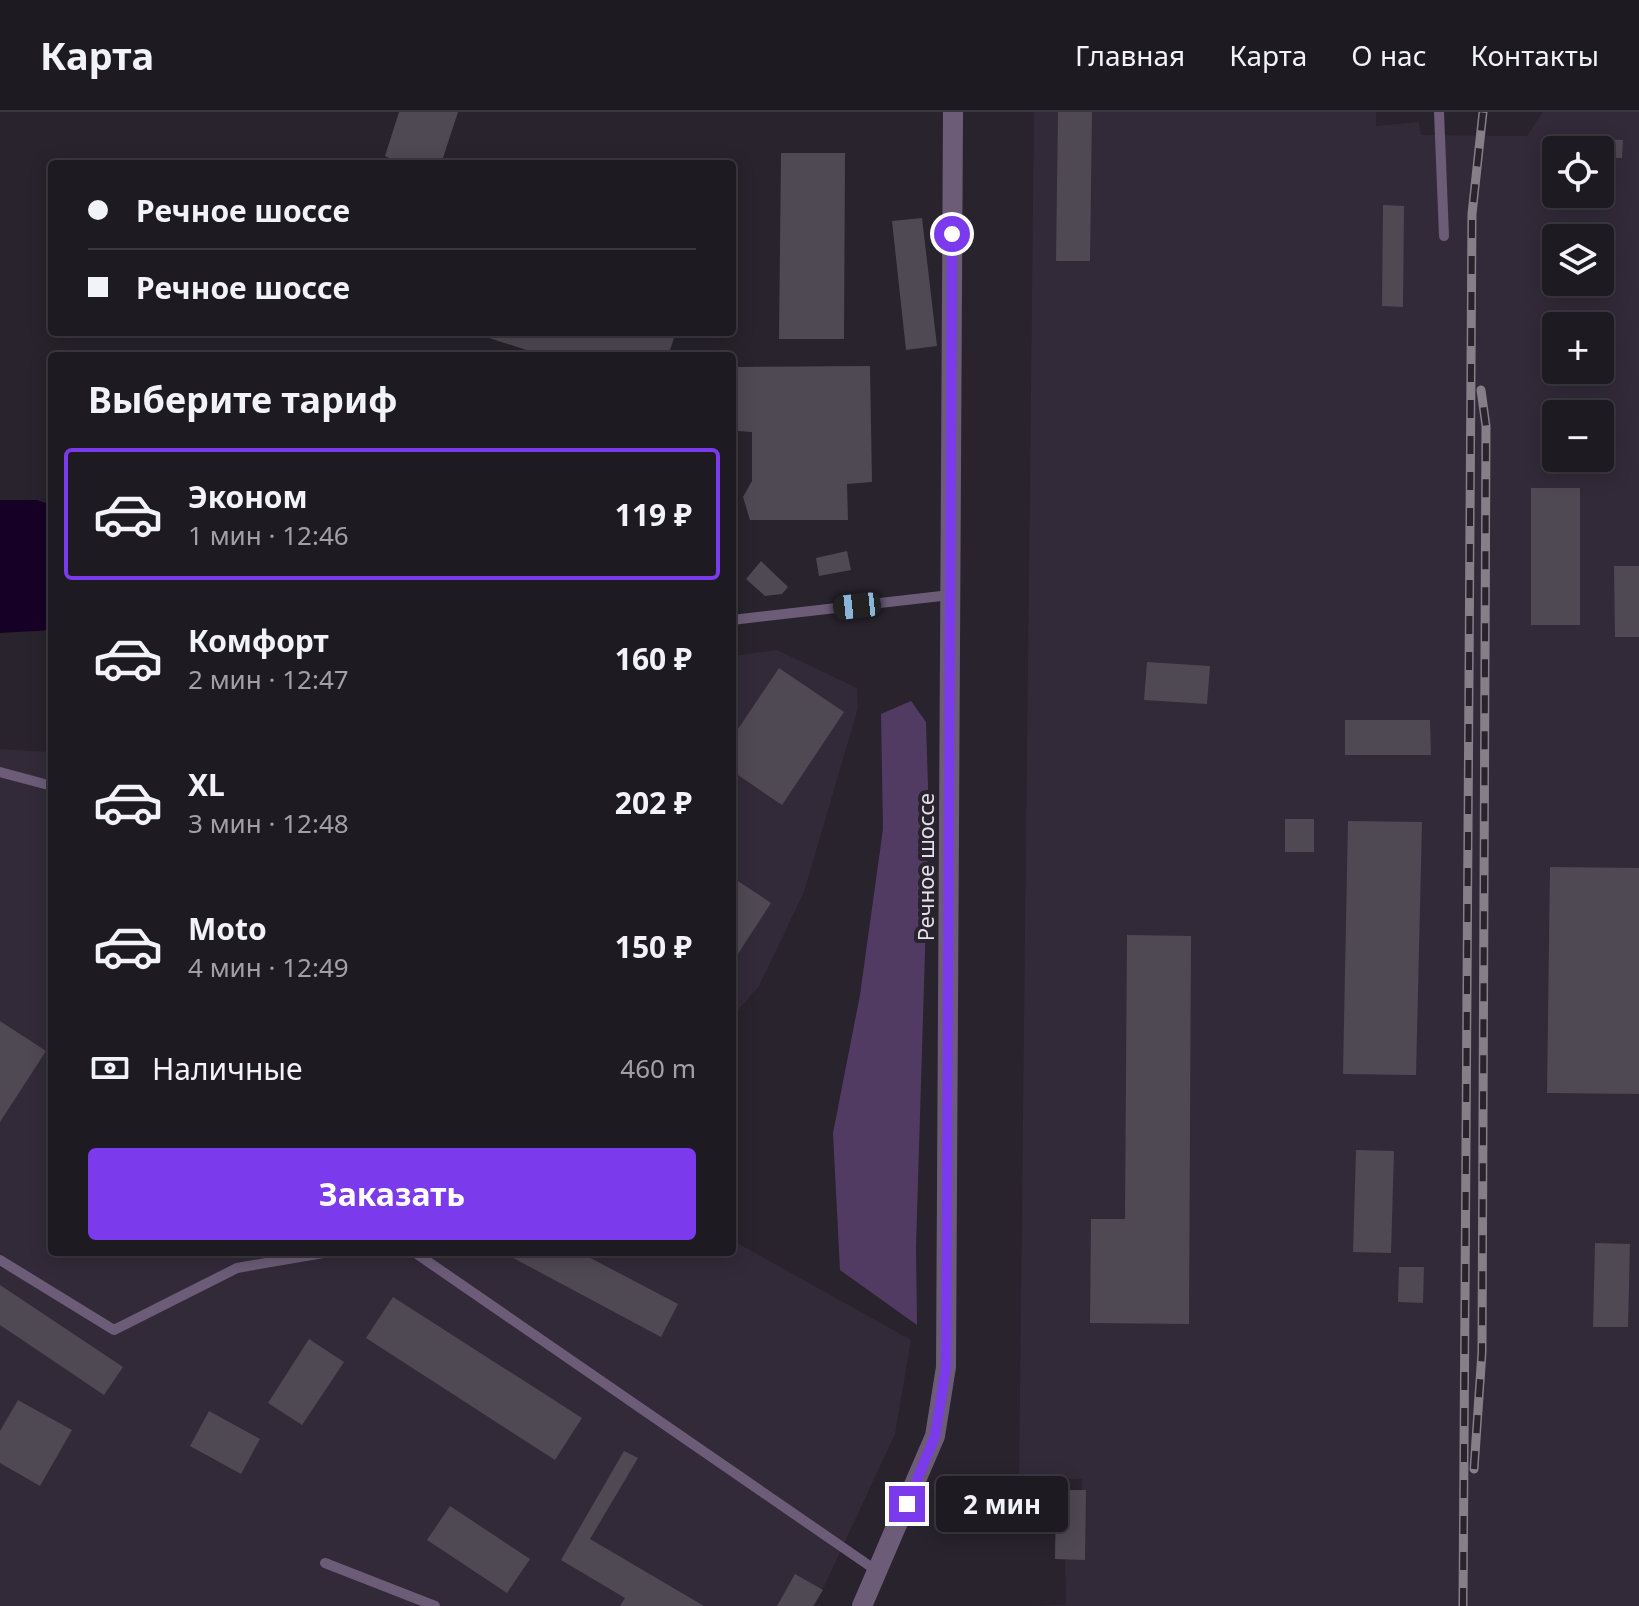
<!DOCTYPE html>
<html lang="ru">
<meta charset="utf-8">
<style>
:root{--surface:#1e1a21;--page:#26232a;--text:#f1f3f6;--muted:#a1a1a5;--line:#3c383f;--accent:#7c3aed}
body{margin:0;font-family:"Noto Sans",sans-serif;background:var(--page);color:var(--text);height:100vh;display:flex;flex-direction:column;font-size:30px;white-space:nowrap}
*{box-sizing:border-box;margin:0}
p{font-size:26px;color:var(--muted)}
.icon{flex:none;width:44px;height:44px;fill:none;stroke:currentColor;stroke-width:2;stroke-linecap:round;stroke-linejoin:round}
.map{position:relative;flex:1;overflow:hidden}
.side{position:absolute;left:48px;top:240px;width:688px;height:904px;display:flex;flex-direction:column;background:var(--surface);border-radius:8px;box-shadow:0 4px 20px #0003,0 0 0 2px var(--line)}
.side>*{flex:none}
.banner{position:absolute;left:48px;top:48px;width:688px;height:176px;border-radius:8px;box-shadow:0 4px 20px #0003,0 0 0 2px var(--line);display:grid;align-content:center;height:176px;padding:0 40px;background:var(--surface)}
.fabs{position:absolute;left:1542px;top:24px;display:grid;gap:16px}
.fabs a{display:grid;place-items:center;width:72px;height:72px;border-radius:8px;background:var(--surface);box-shadow:0 4px 20px #0003,0 0 0 2px var(--line);font-size:40px}
.end{position:absolute;width:36px;height:36px;margin:-18px;border:10px solid #7c3aed;background:#fff;box-shadow:0 0 0 4px #fff}
.from{border-radius:50%}
.bubble{position:absolute;height:56px;border-radius:8px;background:var(--surface);box-shadow:0 4px 20px #0003,0 0 0 2px var(--line);font-size:26px;font-weight:700;line-height:56px;text-align:center}
.car{position:absolute;width:24px;height:48px;margin:-24px -12px;border-radius:10px;box-shadow:0 0 6px 2px #0007;background:linear-gradient(#222 24%,#8ab4d8 0 40%,#222 0 76%,#8ab4d8 0 86%,#222 0)}
.banner b{display:flex;align-items:center;gap:28px;height:76px;font-size:30px}
.banner b+b{border-top:2px solid var(--line)}
.banner i{width:20px;height:20px;background:var(--text)}
ul{padding:0;list-style:none}
li{display:flex;align-items:center;gap:24px;height:132px;margin:0 16px 12px;padding:0 24px;border:4px solid transparent;border-radius:8px}
li div{flex:1}
li b{display:block;font-size:30px}
li em{font-style:normal;font-weight:700}
li.active{border-color:var(--accent)}
li>.icon{width:72px;height:72px;stroke-width:1.5}
h2{padding:0 40px;font-size:36px;line-height:96px}
.pay{display:flex;align-items:center;gap:20px;height:88px;padding:0 40px;font-size:30px}
.pay p{margin-inline-start:auto}
.action{display:flex;gap:16px;margin-top:auto;padding:16px 40px}
.action a{flex:1;height:92px;border-radius:8px;background:var(--accent);color:#fff;font-size:32px;font-weight:700;line-height:92px;text-align:center}
header{display:flex;align-items:center;gap:48px;box-sizing:border-box;height:112px;padding:0 40px;background:var(--surface);border-bottom:2px solid var(--line)}
header strong{font-size:38px}
nav{display:flex;gap:44px;margin-inline-start:auto;font-size:28px}
.map>svg:first-child{display:block}
.built{fill:#322a39;fill-rule:evenodd}
.green{fill:#523b63}
.water{fill:#170026}
.building{fill:#4f4953}
.lines{fill:none;stroke-linecap:round;stroke-linejoin:round}
.service{stroke:#6c5c78;stroke-width:10}
.tertiary{stroke:#6c5c78;stroke-width:20}
.rail-casing{stroke:#858088;stroke-width:9}
.rail{stroke:#28232c;stroke-width:6;stroke-dasharray:18;stroke-linecap:butt}
.route{stroke:#7c3aed;stroke-width:10}
.labels{text-anchor:middle;dominant-baseline:central;stroke-width:8;stroke-linejoin:round;paint-order:stroke}
.street-label{font-size:22px;fill:#e4e0e7;stroke:#28232c}
</style>
<header>
<strong>Карта</strong>
<nav><a>Главная</a><a>Карта</a><a>О нас</a><a>Контакты</a></nav>
</header>
<div class="map">
<svg width="1639" height="1494" viewBox="0 0 1639 1494">
<rect width="100%" height="100%" fill="#28232c"/>
<!-- built -->
<path class="built" d="M1034 0H1376V14L1419 10 1421 23 1527 24 1543 0H1639V1494H1020L1066 1493 1064 1391 1082 1390V1367L1019 1366ZM1556 38H1600V82H1556ZM1556 126H1600V170H1556ZM1556 214H1600V258H1556ZM1556 302H1600V346H1556Z
M777 538 857 576 858 596 804 780 759 874 732 905V544Z
M0 637 52 640V1140H732V1128L911 1228 895 1322 815 1494H0Z"/>
<!-- green -->
<path class="green" d="M911 589 926 610 929 708 916 1135 917 1213 840 1158 833 1021 860 883 883 717 881 602Z"/>
<!-- water -->
<path class="water" d="M0 388H37L52 393V518L0 521Z"/>
<!-- building -->
<path class="building" d="M399 0H458L441 52H401L385 44Z
M1058 0H1092L1090 149H1056Z
M1600 27 1623 28 1622 46H1600Z
M781 41H845L844 227H779Z
M1383 93 1404 94 1403 195 1382 194Z
M922 106 937 234 906 238 892 109Z
M480 220H676L668 244H545L480 223Z
M870 254 872 370 847 372 848 408H750L743 385 752 369V320L737 319V255Z
M1531 376H1580V513H1531Z
M847 439 851 458 819 464 816 446Z
M761 449 788 475 782 482 765 484 746 467Z
M1614 454H1639V525H1615Z
M1147 550 1210 554 1207 592 1144 588Z
M779 556 844 600 782 693 732 659V626Z
M1345 608H1430L1431 643H1345Z
M1285 707H1314V740H1285Z
M1348 709 1422 710 1416 963 1343 962Z
M1550 755 1639 756V982L1547 981Z
M732 765 771 791 732 851Z
M1127 823 1191 824 1189 1212 1090 1211 1091 1107H1125Z
M0 909 46 939 0 1010Z
M1356 1038 1394 1039 1391 1141 1353 1140Z
M1595 1131 1630 1132 1628 1215H1593Z
M502 1140H579L678 1192 661 1225Z
M1399 1155H1424L1423 1191 1398 1190Z
M0 1173 123 1255 104 1283 0 1213Z
M393 1185 582 1306 555 1348 366 1226Z
M309 1227 344 1250 302 1313 268 1291Z
M18 1288 72 1318 40 1374 0 1351V1319Z
M209 1299 260 1327 241 1362 190 1334Z
M624 1339 638 1346 590 1427 704 1494H620L625 1486 561 1448Z
M1056 1378H1086L1085 1448 1055 1447Z
M450 1394 530 1447 507 1481 427 1428Z
M795 1462 823 1478 813 1494H777Z"/>
<g class="lines">
<!-- service -->
<path class="service" d="M1439 0 1444 124
M732 508 950 483
M0 660 52 674
M414 1140 877 1459
M0 1148 114 1218 237 1156 329 1140
M325 1451 435 1494"/>
<!-- tertiary -->
<path class="tertiary" d="M862 1494 935 1324 946 1255 953 0"/>
<!-- rail casing -->
<g class="rail-casing">
<path id="rail" d="M1474 1357 1482 1240 1486 314 1481 278
M1463 1494 1472 102 1483 0"/>
</g>
<!-- rail -->
<use href="#rail" class="rail"/>
</g>
<g class="lines">
<!-- route -->
<path class="route" d="M907 1392 935 1324 946 1255 952 122"/>
</g>
<g class="labels">
<!-- street labels -->
<g class="street-label">
<text transform="translate(925 755) rotate(-90)">Речное шоссе</text>
</g>
</g>
</svg>
<div class="fabs">
<a><svg class="icon" aria-label="locate" viewBox="0 0 24 24"><circle cx="12" cy="12" r="6"/><path d="M12 2v4M12 18v4M2 12h4M18 12h4"/></svg></a>
<a><svg class="icon" aria-label="layers" viewBox="0 0 24 24"><path d="M12 4l9 5-9 5-9-5zM3 14l9 5 9-5"/></svg></a>
<a>+</a>
<a>−</a>
</div>
<i class="end from" style="left:952px;top:122px"></i>
<i class="end" style="left:907px;top:1392px"></i>
<div class="bubble" style="left:936px;top:1364px;width:132px">2 мин</div>
<i class="car" style="left:857px;top:494px;rotate:264deg"></i>
<div class="banner">
<b><i class="from"></i>Речное шоссе</b>
<b><i></i>Речное шоссе</b>
</div>
<section class="side">
<h2>Выберите тариф</h2>
<ul>
<li class="active"><svg class="icon" aria-label="car" viewBox="0 0 24 24"><path d="M5 17H2v-5l4-1 3-4h7l3 4 3 1v5h-3M9 17h6M6 11h13"/><circle cx="7" cy="17" r="2"/><circle cx="17" cy="17" r="2"/></svg><div><b>Эконом</b><p>1 мин · 12:46</p></div><em>119 ₽</em></li>
<li><svg class="icon" aria-label="car" viewBox="0 0 24 24"><path d="M5 17H2v-5l4-1 3-4h7l3 4 3 1v5h-3M9 17h6M6 11h13"/><circle cx="7" cy="17" r="2"/><circle cx="17" cy="17" r="2"/></svg><div><b>Комфорт</b><p>2 мин · 12:47</p></div><em>160 ₽</em></li>
<li><svg class="icon" aria-label="car" viewBox="0 0 24 24"><path d="M5 17H2v-5l4-1 3-4h7l3 4 3 1v5h-3M9 17h6M6 11h13"/><circle cx="7" cy="17" r="2"/><circle cx="17" cy="17" r="2"/></svg><div><b>XL</b><p>3 мин · 12:48</p></div><em>202 ₽</em></li>
<li><svg class="icon" aria-label="car" viewBox="0 0 24 24"><path d="M5 17H2v-5l4-1 3-4h7l3 4 3 1v5h-3M9 17h6M6 11h13"/><circle cx="7" cy="17" r="2"/><circle cx="17" cy="17" r="2"/></svg><div><b>Moto</b><p>4 мин · 12:49</p></div><em>150 ₽</em></li>
</ul>
<div class="pay"><svg class="icon" aria-label="cash" viewBox="0 0 24 24"><path d="M3 7h18v10H3z"/><circle cx="12" cy="12" r="2"/></svg>Наличные<p>460 m</p></div>
<div class="action"><a>Заказать</a></div>
</section>
</div>
